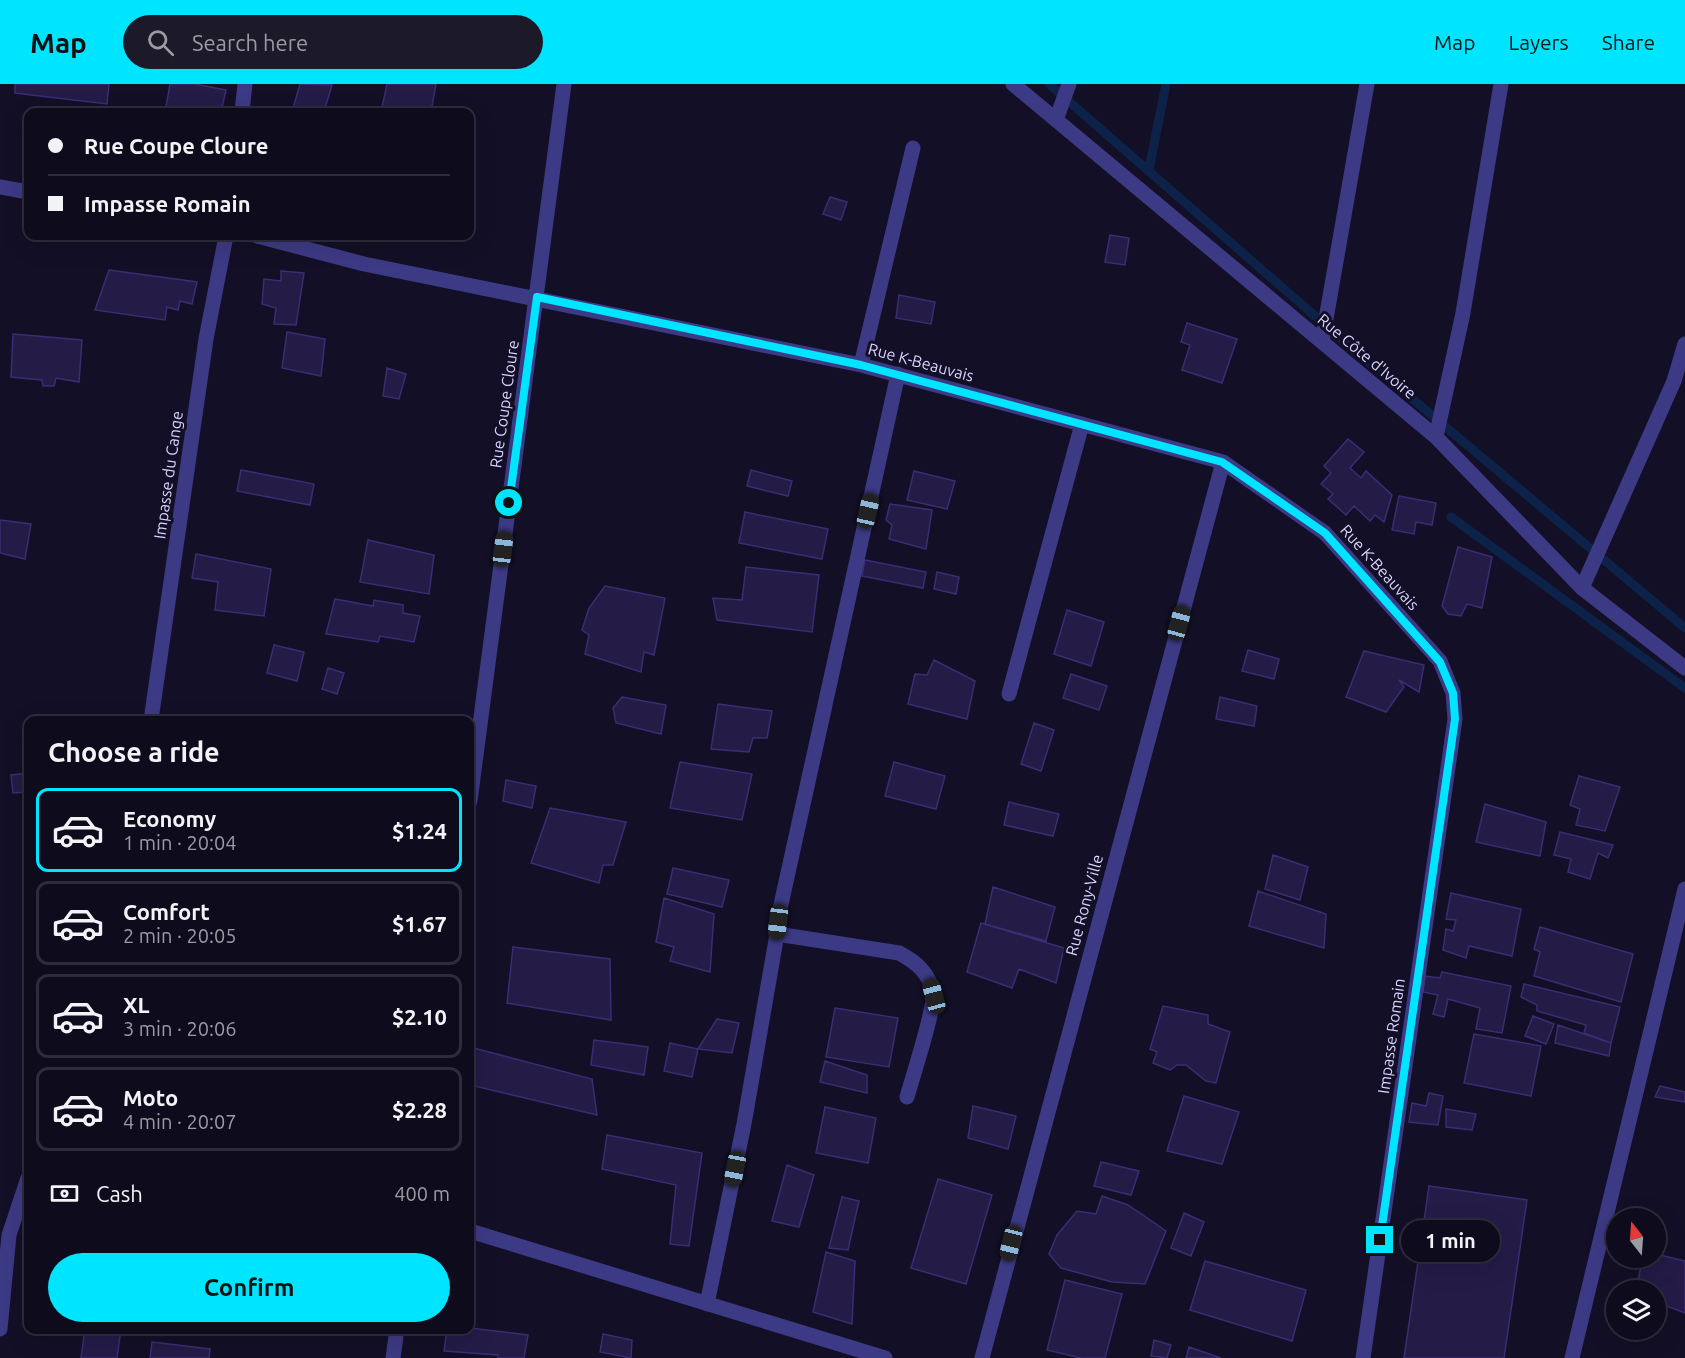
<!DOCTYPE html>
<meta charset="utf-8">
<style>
:root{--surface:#0e0b1c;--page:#1c1929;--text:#f1f3f6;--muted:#9b9ba3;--line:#2e2b3b;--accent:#00e5ff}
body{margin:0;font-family:Ubuntu,sans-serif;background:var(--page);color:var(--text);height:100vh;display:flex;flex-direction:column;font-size:22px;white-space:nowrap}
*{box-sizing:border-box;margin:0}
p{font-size:20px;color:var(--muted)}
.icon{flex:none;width:33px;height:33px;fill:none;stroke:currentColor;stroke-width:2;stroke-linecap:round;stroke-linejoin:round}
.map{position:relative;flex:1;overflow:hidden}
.sheet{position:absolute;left:24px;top:632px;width:450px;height:618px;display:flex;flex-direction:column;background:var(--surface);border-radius:12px;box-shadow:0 6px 24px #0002,0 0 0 2px var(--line)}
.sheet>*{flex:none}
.banner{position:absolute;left:24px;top:24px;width:450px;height:132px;border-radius:12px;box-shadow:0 6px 24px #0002,0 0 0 2px var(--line);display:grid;align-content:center;height:132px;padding:0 24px;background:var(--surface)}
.needle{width:39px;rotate:343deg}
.tools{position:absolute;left:1606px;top:1124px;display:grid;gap:12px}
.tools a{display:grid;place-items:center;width:60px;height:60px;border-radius:50%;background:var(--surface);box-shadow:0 6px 24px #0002,0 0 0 2px var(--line);font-size:30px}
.end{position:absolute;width:27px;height:27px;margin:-14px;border:8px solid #00e5ff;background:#111;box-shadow:0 0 0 3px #111}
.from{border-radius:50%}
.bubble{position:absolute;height:42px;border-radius:21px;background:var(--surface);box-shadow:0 6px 24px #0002,0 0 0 2px var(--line);font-size:20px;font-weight:600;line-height:42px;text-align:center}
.car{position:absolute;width:18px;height:36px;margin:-18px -9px;border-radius:8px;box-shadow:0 0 4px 2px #0007;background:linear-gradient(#222 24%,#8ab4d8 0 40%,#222 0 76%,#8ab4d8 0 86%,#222 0)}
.banner b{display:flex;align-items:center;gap:21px;height:57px;font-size:22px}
.banner b+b{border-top:2px solid var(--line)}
.banner i{width:15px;height:15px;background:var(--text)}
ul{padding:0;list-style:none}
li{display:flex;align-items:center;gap:18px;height:84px;margin:0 12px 9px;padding:0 12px;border:3px solid var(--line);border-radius:12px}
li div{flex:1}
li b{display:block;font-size:22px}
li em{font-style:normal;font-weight:600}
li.selected{border-color:var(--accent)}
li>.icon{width:54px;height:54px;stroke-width:1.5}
h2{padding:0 24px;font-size:27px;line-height:72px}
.pay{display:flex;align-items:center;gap:15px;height:66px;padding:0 24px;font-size:22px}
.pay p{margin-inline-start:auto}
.action{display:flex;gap:12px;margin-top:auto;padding:12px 24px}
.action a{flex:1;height:69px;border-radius:36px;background:var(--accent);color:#111;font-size:24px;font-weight:600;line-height:69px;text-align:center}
header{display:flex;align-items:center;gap:36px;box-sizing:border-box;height:84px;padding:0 30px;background:var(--accent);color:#111}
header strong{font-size:28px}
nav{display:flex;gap:33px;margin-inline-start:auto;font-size:21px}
.search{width:420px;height:54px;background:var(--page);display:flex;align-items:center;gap:15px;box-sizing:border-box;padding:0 21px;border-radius:33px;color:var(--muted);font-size:22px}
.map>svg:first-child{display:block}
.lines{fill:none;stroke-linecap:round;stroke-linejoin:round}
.stream{stroke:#0c2248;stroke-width:9}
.building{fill:#241b47;stroke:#3b2d73;stroke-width:1.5}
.minor{stroke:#3d3a85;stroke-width:15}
.route{stroke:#00e5ff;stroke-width:8}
.labels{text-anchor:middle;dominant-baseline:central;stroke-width:6;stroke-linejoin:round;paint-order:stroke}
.street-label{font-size:16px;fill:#d9d4ff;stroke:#130f26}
</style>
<header>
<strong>Map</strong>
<div class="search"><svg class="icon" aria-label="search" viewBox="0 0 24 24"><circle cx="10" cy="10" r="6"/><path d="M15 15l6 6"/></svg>Search here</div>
<nav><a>Map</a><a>Layers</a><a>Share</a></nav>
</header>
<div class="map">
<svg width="1685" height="1274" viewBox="0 0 1685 1274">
<rect width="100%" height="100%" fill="#130f26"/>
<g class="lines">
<!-- stream -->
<path class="stream" d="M1049 0 1347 260 1685 544
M1149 85 1166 0
M1451 433 1685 604"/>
</g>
<!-- building -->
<path class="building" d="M15 0H109L107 20 15 9Z
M170 0H195L226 6 221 28H165Z
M300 0 332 1 324 28H292Z
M387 0H436L431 28H381Z
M830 113 847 118 841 136 823 130Z
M1110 151 1129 154 1125 181 1105 178Z
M109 186 197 198 192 220 180 217 178 226 167 223 165 236 95 226Z
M281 187 304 189 296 241 274 240 276 224 262 220 264 195 281 197Z
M899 211 935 218 931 240 896 234Z
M1187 239 1237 255 1222 299 1182 286 1190 261 1181 258Z
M287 248 325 255 321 292 282 284Z
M13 250 82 256 79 298 56 294 54 302H43L42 296 11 293Z
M387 284 406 290 399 315 383 312Z
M1348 355 1364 368 1350 384 1361 394 1366 387 1392 411 1384 438 1375 431 1370 437 1354 422 1346 431 1328 415 1333 410 1321 400 1331 389 1324 382Z
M241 386 314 400 310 421 237 407Z
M751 386 792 397 788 412 747 402Z
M914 387 955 397 947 425 907 416Z
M1399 412 1436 419 1432 441 1416 438 1414 450 1392 446Z
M890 420 932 426 926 465 889 455 892 441 886 436Z
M745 428 828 445 822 475 739 459Z
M0 436 31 440 25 475 0 469Z
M368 456 434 471 429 510 360 498Z
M1458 463 1492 473 1482 524 1467 520 1461 532 1448 530 1442 522Z
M196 470 271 485 264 532 215 526 218 498 192 494Z
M865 476 926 488 923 504 862 492Z
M746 483 819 491 812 548 717 536 713 514 742 516Z
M937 488 959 493 956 510 934 505Z
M605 502 665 514 654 571 644 568 641 588 585 570 589 551 582 546 589 524Z
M335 515 373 522 374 516 403 521V529L420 532 414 558 380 552 378 558 326 550Z
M1067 526 1104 538 1091 582 1054 570Z
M274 561 304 568 297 597 267 589Z
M1248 566 1279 575 1274 595 1242 587Z
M1364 567 1424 581 1419 608 1399 596 1404 603 1386 628 1346 613Z
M934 576 975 597 967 635 908 620 915 590 927 591Z
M328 584 344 589 337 610 322 605Z
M1071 590 1107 602 1099 626 1063 614Z
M622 613 666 621 661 650 616 639 613 624Z
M1220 613 1257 622 1254 642 1216 635Z
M718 620 772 627 767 654H753L749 668 711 665Z
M1034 639 1054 646 1041 687 1021 680Z
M680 678 752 690 742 736 670 724Z
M894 678 945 692 936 725 885 712Z
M28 689V708L13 709 11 691Z
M1579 692 1620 703 1605 747 1576 741 1580 725 1570 721Z
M506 696 536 702 532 724 503 717Z
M1009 718 1059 730 1053 752 1004 741Z
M1485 720 1546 738 1540 772 1476 758Z
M550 724 626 738 613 781H603L599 799 531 779Z
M1560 748 1613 761 1608 774 1598 769 1590 795 1568 788 1571 775 1554 771Z
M1273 771 1308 783 1300 816 1265 805Z
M673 784 729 796 722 823 667 810Z
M993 803 1055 823 1046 857 985 840Z
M1258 807 1326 830 1324 864 1249 842Z
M1451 809 1521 825 1512 872 1469 862 1466 874 1443 866 1446 845 1453 847 1456 836 1446 835Z
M664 814 714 830 710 888 670 877 674 863 656 858Z
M981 839 1064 864 1056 899 1019 885 1012 904 967 888Z
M1540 843 1633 870 1621 918 1534 892 1540 868 1534 865Z
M513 863 610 875 611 936 507 919Z
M1442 888 1511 902 1502 949 1476 945 1480 924 1448 915 1444 933 1433 930 1438 911 1423 908 1425 892 1440 894Z
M1524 900 1620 923 1611 959 1584 949 1586 941 1537 927V921L1521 913Z
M1163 922 1208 931V940L1230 948 1216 999 1206 997 1186 981H1177L1170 986 1153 979 1157 968 1150 965Z
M835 924 898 934 889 983 826 973Z
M1533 932 1554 940 1546 960 1525 952Z
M717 935 739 939 732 969 698 965Z
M1558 941 1611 959 1609 972 1555 959Z
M1474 950 1541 962 1531 1012 1464 999Z
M594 956 648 963 644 991 591 981Z
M670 959 698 965 692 993 664 987Z
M470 963 592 995 597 1031 470 1001Z
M825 977 867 991V1009L820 998Z
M1660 1002 1685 1008V1018L1655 1013Z
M1429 1009 1443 1012 1438 1041 1409 1038 1412 1019 1426 1022Z
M1184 1012 1239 1028 1222 1080 1167 1067Z
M973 1022 1016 1032 1008 1065 968 1054Z
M825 1023 876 1034 868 1079 816 1069Z
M1446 1025 1476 1030 1472 1046 1446 1043Z
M607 1051 702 1069 689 1162 670 1160 676 1101 602 1085Z
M1101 1078 1139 1087 1131 1111 1094 1102Z
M787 1081 814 1091 799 1143 772 1137Z
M938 1095 992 1111 966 1200 911 1184Z
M1429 1102 1527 1116 1504 1274H1404Z
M1102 1112 1128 1121 1166 1147 1145 1200 1112 1198 1061 1184 1049 1170 1057 1151 1077 1127 1096 1130Z
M842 1113 859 1117 848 1166 829 1164Z
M1184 1129 1204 1138 1191 1172 1171 1164Z
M826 1168 855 1177 852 1240 813 1228Z
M1656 1170 1685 1177V1229L1656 1218V1206H1636L1643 1173H1656Z
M1205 1177 1306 1206 1292 1257 1190 1226Z
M1065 1196 1122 1210 1105 1274H1081L1047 1266Z
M470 1244 528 1251 524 1274H498V1271L444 1267 447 1245Z
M85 1245H121L117 1274H81Z
M603 1250 632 1256 631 1274 600 1268Z
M1154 1256 1171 1261 1167 1274 1151 1272Z
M152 1258 210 1265 209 1274H150Z
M1189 1263 1221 1274H1186Z"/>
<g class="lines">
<!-- minor -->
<path class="minor" d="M1013 0 1436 353 1582 504 1685 584
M242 28 245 0
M1056 36 1069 0
M0 103 28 108
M257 152 364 180 861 281 1223 378 1325 449 1440 577 1453 609 1455 635 1363 1274
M1322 258 1367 0
M861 281 913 64
M898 290 780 825 777 850 899 869C916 878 930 889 933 910 935 924 912 995 907 1013
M1436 353 1463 229 1501 0
M1582 504 1674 297 1685 260
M1009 610 1082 340
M151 636 206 255 226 152
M470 717 564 0
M470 1147 885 1274
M707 1220 744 1040 777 850
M0 1245 9 1151 28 1094
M393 1274 397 1245
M982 1274 1223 378
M1572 1274 1685 805"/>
</g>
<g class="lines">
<!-- route -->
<path class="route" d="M509 419 537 213 861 281 1222 378 1325 449 1440 578 1453 609 1455 635 1380 1156"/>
</g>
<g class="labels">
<!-- street labels -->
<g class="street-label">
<text transform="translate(1367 272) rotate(40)">Rue Côte d'Ivoire</text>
<text transform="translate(921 278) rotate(15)">Rue K-Beauvais</text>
<text transform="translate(504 320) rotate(-82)">Rue Coupe Cloure</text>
<text transform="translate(168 391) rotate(-82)">Impasse du Cange</text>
<text transform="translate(1380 483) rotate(48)">Rue K-Beauvais</text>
<text transform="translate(1084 821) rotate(-75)">Rue Rony-Ville</text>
<text transform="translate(1391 952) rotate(-82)">Impasse Romain</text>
</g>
</g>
</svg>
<div class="tools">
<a><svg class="needle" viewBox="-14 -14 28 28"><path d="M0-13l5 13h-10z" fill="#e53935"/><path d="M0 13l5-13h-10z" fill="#9b9ba3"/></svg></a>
<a><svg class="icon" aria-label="layers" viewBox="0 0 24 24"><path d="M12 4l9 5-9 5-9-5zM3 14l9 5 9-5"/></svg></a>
</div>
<i class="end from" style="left:509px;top:419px"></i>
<i class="end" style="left:1380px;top:1156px"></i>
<div class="bubble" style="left:1401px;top:1136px;width:99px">1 min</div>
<i class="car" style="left:868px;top:427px;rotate:13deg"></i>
<i class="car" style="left:503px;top:465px;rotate:7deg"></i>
<i class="car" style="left:1179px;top:539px;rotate:15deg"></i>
<i class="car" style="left:778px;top:838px;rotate:187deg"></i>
<i class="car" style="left:934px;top:912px;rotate:345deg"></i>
<i class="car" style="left:735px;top:1085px;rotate:191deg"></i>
<i class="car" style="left:1011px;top:1159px;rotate:194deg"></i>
<div class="banner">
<b><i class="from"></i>Rue Coupe Cloure</b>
<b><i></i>Impasse Romain</b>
</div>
<section class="sheet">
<h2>Choose a ride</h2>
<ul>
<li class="selected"><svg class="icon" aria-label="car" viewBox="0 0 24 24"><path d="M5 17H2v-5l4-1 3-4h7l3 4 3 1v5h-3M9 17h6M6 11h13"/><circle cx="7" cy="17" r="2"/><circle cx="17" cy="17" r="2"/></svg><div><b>Economy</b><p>1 min · 20:04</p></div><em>$1.24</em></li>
<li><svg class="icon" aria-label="car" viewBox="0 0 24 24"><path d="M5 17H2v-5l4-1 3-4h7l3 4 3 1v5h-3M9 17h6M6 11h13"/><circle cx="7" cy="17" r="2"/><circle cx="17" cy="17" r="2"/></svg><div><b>Comfort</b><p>2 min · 20:05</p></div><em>$1.67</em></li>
<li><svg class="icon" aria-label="car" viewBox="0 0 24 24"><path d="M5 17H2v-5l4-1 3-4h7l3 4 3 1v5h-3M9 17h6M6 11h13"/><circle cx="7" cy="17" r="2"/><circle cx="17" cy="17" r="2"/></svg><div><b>XL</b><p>3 min · 20:06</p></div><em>$2.10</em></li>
<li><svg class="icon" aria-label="car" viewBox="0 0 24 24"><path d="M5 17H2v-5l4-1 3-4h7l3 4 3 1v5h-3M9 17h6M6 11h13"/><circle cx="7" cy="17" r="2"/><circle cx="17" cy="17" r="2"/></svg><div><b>Moto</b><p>4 min · 20:07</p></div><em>$2.28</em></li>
</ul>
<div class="pay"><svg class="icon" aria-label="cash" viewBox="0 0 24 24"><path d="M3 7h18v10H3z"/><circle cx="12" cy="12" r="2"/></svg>Cash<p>400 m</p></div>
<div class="action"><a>Confirm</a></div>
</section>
</div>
